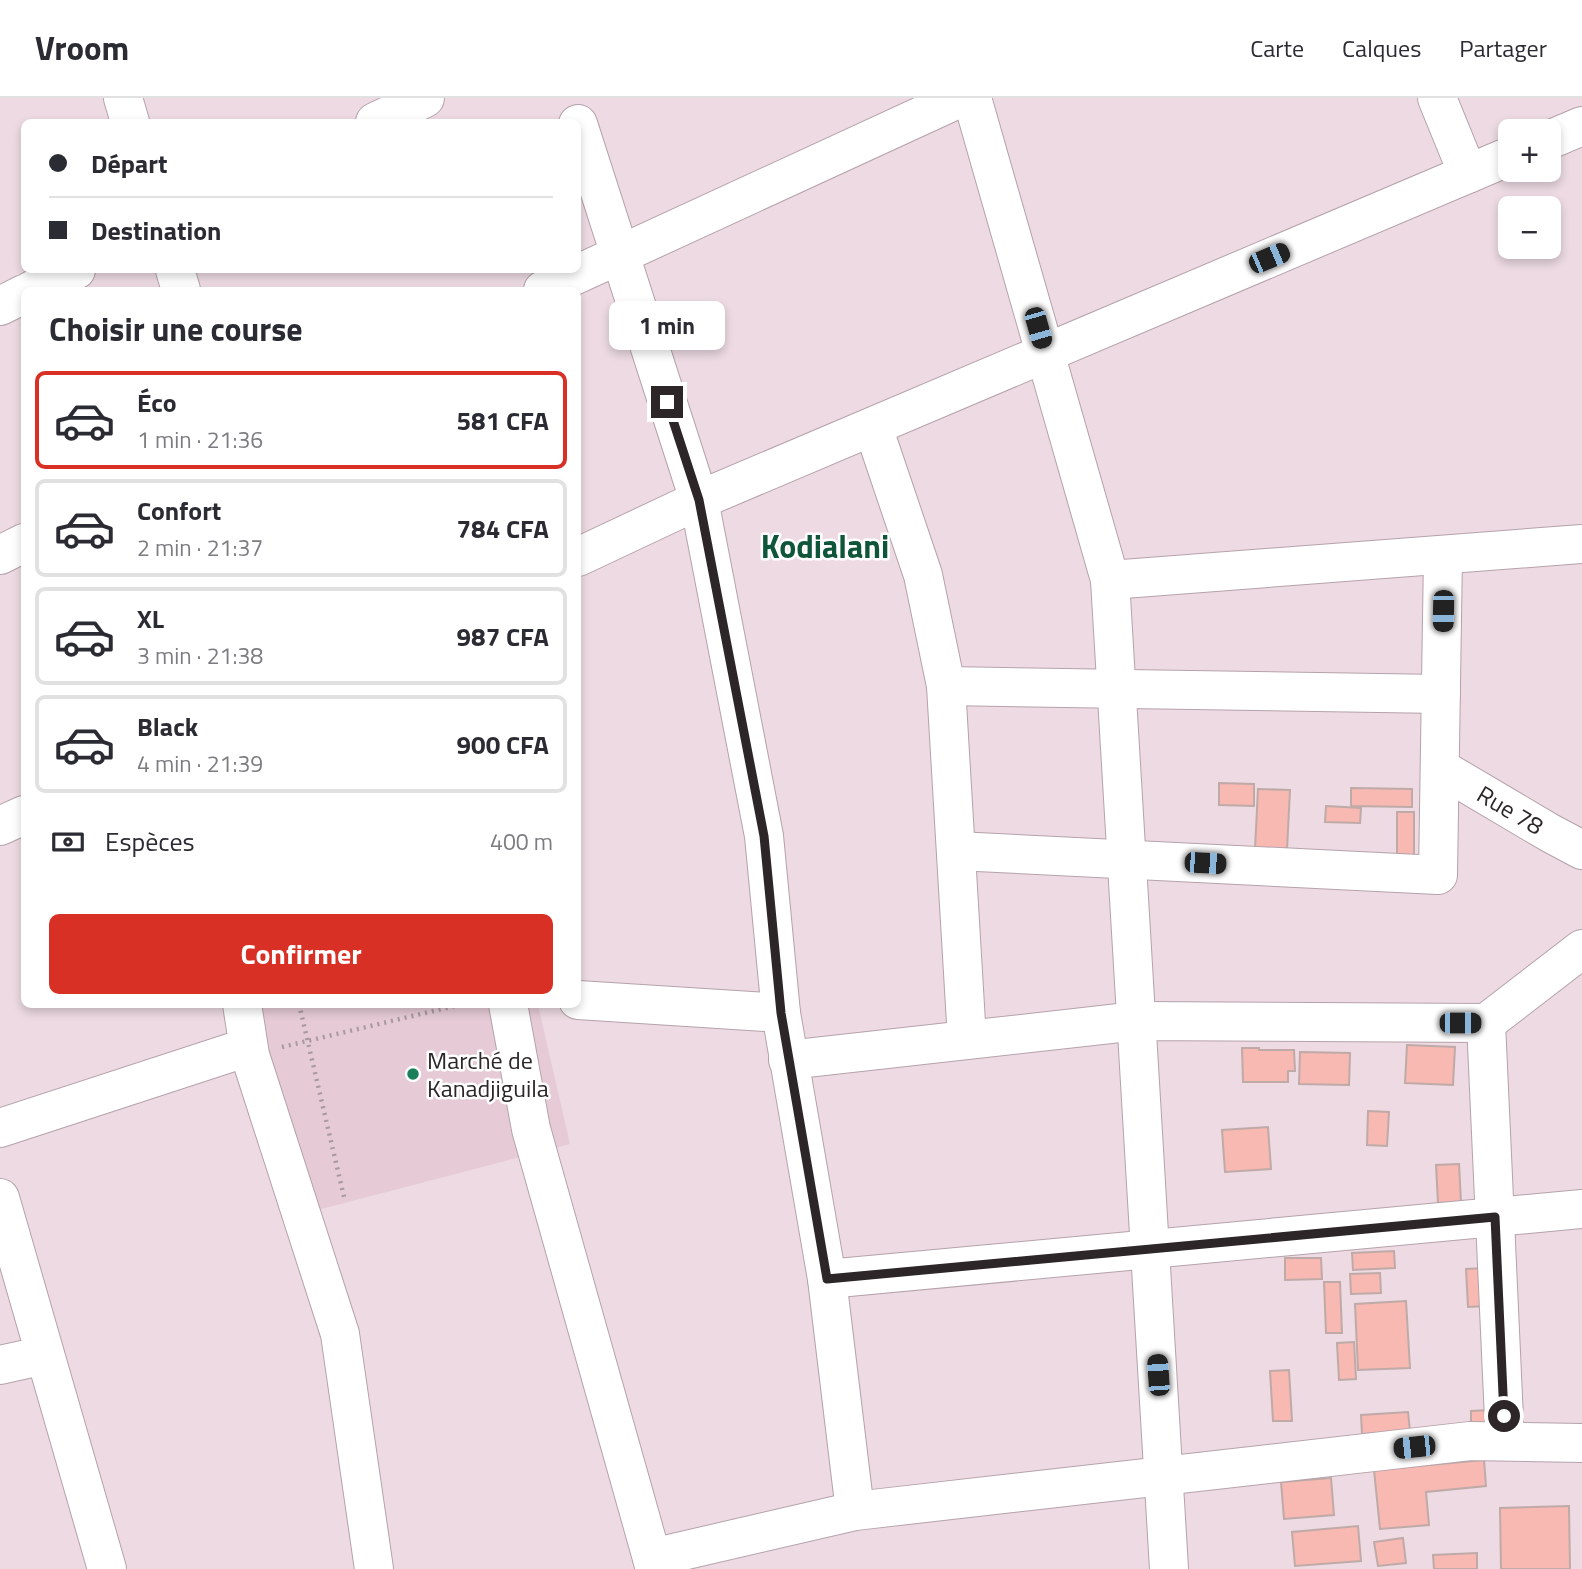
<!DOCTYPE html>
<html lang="fr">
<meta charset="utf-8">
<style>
:root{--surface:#fff;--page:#f7f7f7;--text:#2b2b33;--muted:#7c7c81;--line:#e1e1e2;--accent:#d93025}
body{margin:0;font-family:"Titillium Web",sans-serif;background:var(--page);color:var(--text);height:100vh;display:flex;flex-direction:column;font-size:26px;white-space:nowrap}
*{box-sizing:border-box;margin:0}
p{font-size:23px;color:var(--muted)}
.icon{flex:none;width:38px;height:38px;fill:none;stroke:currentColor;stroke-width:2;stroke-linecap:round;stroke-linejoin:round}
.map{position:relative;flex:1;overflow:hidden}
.panel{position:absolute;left:21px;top:189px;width:560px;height:721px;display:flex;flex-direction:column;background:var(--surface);border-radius:10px;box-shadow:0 4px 10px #0003}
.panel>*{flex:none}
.top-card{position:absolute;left:21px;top:21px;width:560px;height:154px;border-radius:10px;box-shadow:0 4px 10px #0003;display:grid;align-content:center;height:154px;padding:0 28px;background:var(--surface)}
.fabs{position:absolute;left:1498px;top:21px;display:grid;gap:14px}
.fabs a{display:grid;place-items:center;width:63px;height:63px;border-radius:10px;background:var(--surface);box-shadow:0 4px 10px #0003;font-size:35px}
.end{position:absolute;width:32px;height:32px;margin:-16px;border:9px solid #2d2629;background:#fff;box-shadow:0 0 0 4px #fff}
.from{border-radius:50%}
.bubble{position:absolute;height:49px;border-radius:10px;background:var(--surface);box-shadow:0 4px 10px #0003;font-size:23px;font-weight:700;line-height:49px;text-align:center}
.car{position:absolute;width:21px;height:42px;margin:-21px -10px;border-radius:9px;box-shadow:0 0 5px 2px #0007;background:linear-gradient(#222 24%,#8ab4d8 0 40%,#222 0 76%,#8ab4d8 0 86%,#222 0)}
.top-card b{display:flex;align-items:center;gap:24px;height:66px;font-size:26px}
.top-card b+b{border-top:2px solid var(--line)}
.top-card i{width:18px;height:18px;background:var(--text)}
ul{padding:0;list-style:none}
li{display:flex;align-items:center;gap:21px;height:98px;margin:0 14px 10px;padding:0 14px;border:4px solid var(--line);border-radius:10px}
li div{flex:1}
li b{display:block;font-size:26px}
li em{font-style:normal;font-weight:700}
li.selected{border-color:var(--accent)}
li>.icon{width:63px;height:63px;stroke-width:1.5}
h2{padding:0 28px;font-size:32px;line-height:84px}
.pay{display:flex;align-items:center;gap:18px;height:77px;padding:0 28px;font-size:26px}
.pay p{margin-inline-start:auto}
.primary-button{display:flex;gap:14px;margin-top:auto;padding:14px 28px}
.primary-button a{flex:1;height:80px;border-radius:10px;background:var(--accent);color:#fff;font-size:28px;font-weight:700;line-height:80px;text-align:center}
header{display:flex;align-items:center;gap:42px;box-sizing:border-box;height:98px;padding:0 35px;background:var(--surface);border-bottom:2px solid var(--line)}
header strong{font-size:33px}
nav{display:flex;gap:38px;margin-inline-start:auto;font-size:24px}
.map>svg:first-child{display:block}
.built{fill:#e6cbd6}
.building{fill:#f8b9b3;stroke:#bfaaa8;stroke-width:2}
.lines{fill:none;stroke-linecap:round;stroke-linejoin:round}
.minor-casing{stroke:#b5a2aa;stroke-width:40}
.path{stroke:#a7999f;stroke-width:4.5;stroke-dasharray:2 5;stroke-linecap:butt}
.minor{stroke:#fff;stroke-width:38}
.route{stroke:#2d2629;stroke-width:9}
.poi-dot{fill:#1a805a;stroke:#fff;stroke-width:2.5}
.labels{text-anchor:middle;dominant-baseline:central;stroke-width:5;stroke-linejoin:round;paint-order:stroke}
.street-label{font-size:24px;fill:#2d2629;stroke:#fff}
.poi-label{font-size:24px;fill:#2d2629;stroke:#fff;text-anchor:start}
.district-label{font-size:32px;font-weight:bold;fill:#0f553a;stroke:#fff}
</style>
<header>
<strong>Vroom</strong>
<nav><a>Carte</a><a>Calques</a><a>Partager</a></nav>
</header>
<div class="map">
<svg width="1582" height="1471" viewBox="0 0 1582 1471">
<rect width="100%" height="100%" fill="#eddae2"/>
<!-- built -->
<path class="built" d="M252 907H538L570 1046 310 1114Z"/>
<!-- building -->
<path class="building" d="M1219 685 1254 686V708L1219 707Z
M1351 690 1412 691V709L1351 708Z
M1258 691 1290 692 1287 752 1255 751Z
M1326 708 1361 710 1360 725 1325 724Z
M1397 714H1414V760H1397Z
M1407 947 1455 949 1453 987 1405 985Z
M1242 950H1259V952H1294L1295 973H1288V984H1243Z
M1300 954 1350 955 1349 987 1299 986Z
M1368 1013 1389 1014 1387 1048 1367 1047Z
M1268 1029 1271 1071 1225 1074 1222 1032Z
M1459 1066 1461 1104 1438 1105 1436 1067Z
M1394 1153 1395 1170 1353 1172 1352 1155Z
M1285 1160H1321L1322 1181 1285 1182Z
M1485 1170 1486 1208 1468 1209 1466 1171Z
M1380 1175 1381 1195 1351 1196 1350 1176Z
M1324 1184H1340L1342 1235H1326Z
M1406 1203 1410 1270 1358 1272 1355 1206Z
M1354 1244 1356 1281 1339 1282 1337 1245Z
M1289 1272 1292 1323H1273L1270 1273Z
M1488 1312V1325H1471V1313Z
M1408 1314 1410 1333 1362 1336 1361 1317Z
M1484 1362 1486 1388 1426 1394 1429 1427 1380 1431 1374 1372Z
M1331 1380 1334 1417 1284 1421 1281 1384Z
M1569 1408 1570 1471H1501L1500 1410Z
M1358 1428 1361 1463 1295 1468 1292 1434Z
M1403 1440 1406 1465 1378 1468 1374 1444Z
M1477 1455V1471H1434L1433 1457Z"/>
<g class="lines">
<!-- minor casing -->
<g class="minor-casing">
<g id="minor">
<path d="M123 0 130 24"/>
<path d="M972 0 1110 482 1169 1471"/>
<path d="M1437 0 1468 76"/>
<path d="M375 24 425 0"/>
<path d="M578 26 699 402 764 738 781 915 827 1181 855 1413"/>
<path d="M1549 42 1582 28"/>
<path d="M175 172 181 192"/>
<path d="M32 192 76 172"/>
<path d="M543 192 960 0"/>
<path d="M0 208 24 196"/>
<path d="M873 329 923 477 946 588 967 942"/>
<path d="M0 457 24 445"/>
<path d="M578 459 699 402 1510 58"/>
<path d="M1110 482 1582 446"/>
<path d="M946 588 1441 596"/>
<path id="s1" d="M1440 670 1550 735 1582 752"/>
<path d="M0 728 24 717"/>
<path d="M956 753 1438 777 1443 457"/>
<path d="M578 902 781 915"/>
<path d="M242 906 250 957 340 1236 374 1471"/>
<path d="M508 906 531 1031 655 1471"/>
<path d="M1486 925 1505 1343"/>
<path d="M788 962 1137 923 1486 925 1582 851"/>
<path d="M0 1030 248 949"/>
<path d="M0 1100 107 1471"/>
<path d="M827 1181 1582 1111"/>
<path d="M0 1267 45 1257"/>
<path d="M652 1460 855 1413 1470 1343 1582 1345"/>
</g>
</g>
<!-- path -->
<path class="path" d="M299 906 344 1099
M282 949 463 906"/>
<!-- minor -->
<use href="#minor" class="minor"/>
</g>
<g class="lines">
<!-- route -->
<path class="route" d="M667 304 699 402 764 738 781 915 827 1181 1495 1119 1504 1318"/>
</g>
<!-- markers -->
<circle class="poi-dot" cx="413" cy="976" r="7"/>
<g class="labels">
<!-- street labels -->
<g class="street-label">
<text stroke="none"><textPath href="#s1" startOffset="82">Rue 78</textPath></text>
</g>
<!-- poi labels -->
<g class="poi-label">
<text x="427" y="962">Marché de<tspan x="427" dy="28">Kanadjiguila</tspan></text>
</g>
<!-- district labels -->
<g class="district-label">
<text x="825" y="448">Kodialani</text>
</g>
</g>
</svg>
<div class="fabs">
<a>+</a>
<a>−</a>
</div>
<i class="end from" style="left:1504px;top:1318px"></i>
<i class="end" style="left:667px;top:304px"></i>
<div class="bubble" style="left:609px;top:203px;width:116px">1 min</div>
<i class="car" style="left:1269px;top:160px;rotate:67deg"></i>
<i class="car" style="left:1038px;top:230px;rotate:164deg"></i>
<i class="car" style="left:1443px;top:513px;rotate:181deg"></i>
<i class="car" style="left:1205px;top:765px;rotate:93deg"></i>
<i class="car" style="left:1460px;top:925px;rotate:90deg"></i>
<i class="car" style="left:1158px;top:1277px;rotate:356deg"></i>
<i class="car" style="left:1414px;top:1349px;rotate:264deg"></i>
<div class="top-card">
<b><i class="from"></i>Départ</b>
<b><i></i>Destination</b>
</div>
<section class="panel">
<h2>Choisir une course</h2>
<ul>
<li class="selected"><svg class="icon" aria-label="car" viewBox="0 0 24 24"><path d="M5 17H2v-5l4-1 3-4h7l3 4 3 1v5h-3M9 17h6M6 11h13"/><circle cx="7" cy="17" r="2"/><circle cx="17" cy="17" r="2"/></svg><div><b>Éco</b><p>1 min · 21:36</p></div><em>581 CFA</em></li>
<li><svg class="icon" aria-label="car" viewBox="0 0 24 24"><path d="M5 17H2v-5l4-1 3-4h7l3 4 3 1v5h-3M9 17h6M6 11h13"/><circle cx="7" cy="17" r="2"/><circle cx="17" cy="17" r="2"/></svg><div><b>Confort</b><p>2 min · 21:37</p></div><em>784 CFA</em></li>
<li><svg class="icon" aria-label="car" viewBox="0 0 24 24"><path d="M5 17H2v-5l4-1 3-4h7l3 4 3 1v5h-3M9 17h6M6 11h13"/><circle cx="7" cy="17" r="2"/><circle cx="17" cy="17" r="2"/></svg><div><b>XL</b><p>3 min · 21:38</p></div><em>987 CFA</em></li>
<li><svg class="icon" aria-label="car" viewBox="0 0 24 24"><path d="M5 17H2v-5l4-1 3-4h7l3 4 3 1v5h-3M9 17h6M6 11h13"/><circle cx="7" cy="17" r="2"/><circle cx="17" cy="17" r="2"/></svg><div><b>Black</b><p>4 min · 21:39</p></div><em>900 CFA</em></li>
</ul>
<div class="pay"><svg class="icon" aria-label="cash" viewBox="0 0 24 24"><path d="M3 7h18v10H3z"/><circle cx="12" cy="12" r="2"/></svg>Espèces<p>400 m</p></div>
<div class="primary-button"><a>Confirmer</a></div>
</section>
</div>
